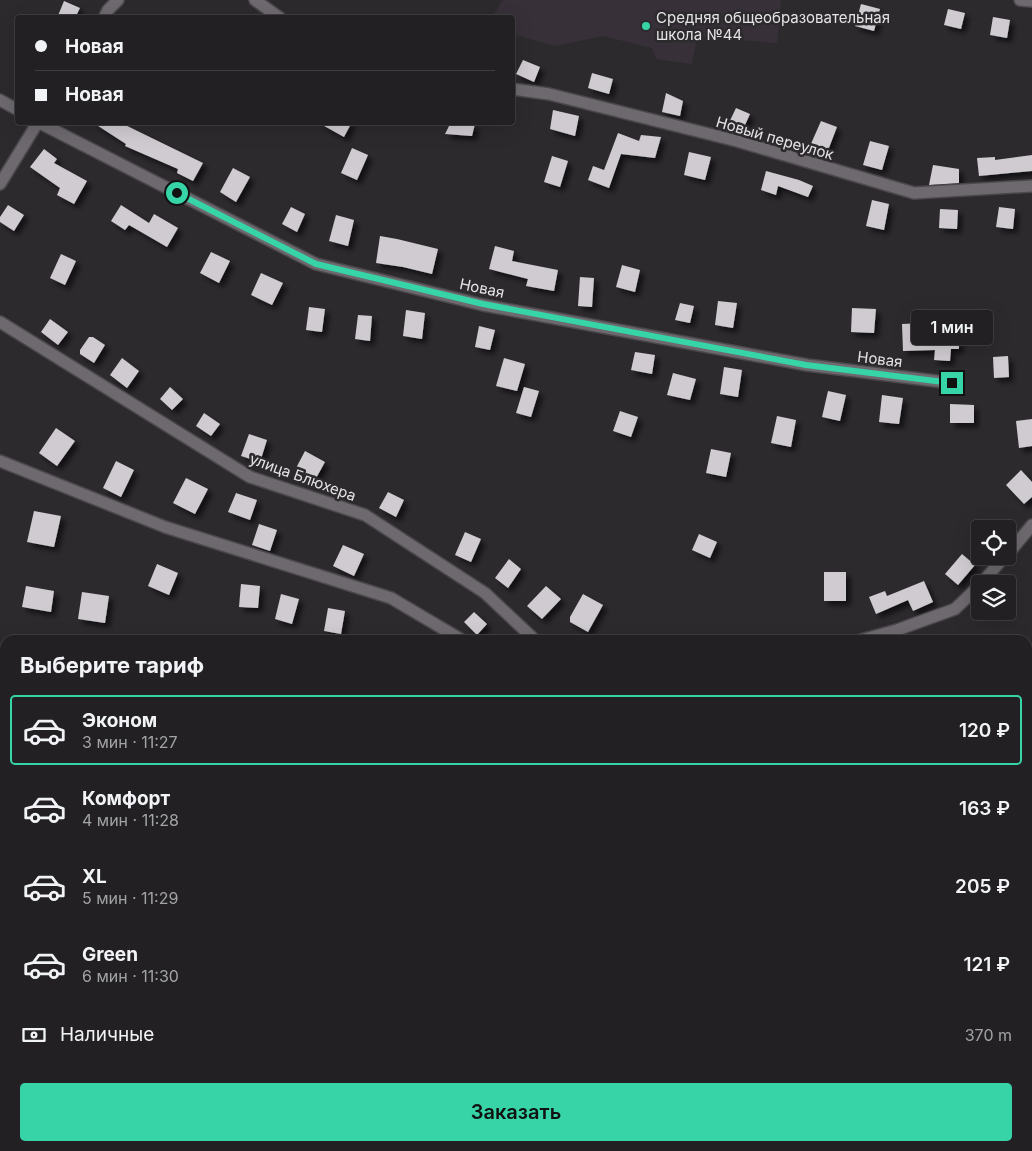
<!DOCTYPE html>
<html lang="ru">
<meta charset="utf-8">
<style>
:root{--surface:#222022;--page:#2e2d2f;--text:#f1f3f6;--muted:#a2a3a5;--line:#3f3e40;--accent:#36d4a7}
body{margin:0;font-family:Inter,sans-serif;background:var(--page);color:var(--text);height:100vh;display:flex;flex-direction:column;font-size:19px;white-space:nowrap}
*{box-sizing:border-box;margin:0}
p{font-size:16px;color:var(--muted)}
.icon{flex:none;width:28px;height:28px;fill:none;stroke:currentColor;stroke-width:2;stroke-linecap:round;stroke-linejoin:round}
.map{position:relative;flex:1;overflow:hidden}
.drawer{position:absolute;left:0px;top:635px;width:1032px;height:516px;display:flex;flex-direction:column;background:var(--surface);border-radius:15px 15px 0 0;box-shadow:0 5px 20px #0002,0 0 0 1px var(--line)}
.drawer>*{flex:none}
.guide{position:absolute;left:15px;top:15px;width:500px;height:110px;border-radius:5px;box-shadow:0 5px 20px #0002,0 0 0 1px var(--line);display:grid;align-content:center;height:110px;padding:0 20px;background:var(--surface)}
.buttons{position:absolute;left:971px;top:520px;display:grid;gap:10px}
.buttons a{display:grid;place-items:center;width:45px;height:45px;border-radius:5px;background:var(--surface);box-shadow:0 5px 20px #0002,0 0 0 1px var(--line);font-size:25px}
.end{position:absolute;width:22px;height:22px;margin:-11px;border:6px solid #36d4a7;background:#111;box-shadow:0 0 0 2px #111}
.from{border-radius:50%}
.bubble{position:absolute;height:35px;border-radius:5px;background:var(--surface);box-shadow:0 5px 20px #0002,0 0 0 1px var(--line);font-size:16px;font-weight:600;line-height:35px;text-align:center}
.guide b{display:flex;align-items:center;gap:18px;height:48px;font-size:19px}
.guide b+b{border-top:1px solid var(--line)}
.guide i{width:12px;height:12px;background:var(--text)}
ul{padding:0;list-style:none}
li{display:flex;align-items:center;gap:15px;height:70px;margin:0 10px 8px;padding:0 10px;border:2px solid transparent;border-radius:5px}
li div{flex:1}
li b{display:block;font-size:19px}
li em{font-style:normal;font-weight:600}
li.on{border-color:var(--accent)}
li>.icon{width:45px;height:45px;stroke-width:1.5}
h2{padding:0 20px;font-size:22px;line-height:60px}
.pay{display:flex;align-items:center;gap:12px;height:55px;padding:0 20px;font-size:19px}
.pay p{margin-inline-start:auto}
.cta{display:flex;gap:10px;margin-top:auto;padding:10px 20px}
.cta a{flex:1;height:58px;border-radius:5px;background:var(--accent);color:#111;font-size:20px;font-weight:600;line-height:58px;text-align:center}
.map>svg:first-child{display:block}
.built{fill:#373039}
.building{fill:#cfcbd0;filter:url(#shadow)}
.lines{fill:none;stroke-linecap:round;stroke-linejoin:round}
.minor-casing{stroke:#4b484c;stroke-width:14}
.minor{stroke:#6d696e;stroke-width:11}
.route{stroke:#36d4a7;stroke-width:6}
.poi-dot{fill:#36d4a7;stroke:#2d2a2e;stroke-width:2}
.labels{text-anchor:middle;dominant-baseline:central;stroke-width:5;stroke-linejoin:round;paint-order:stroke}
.poi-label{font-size:15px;fill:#e5e3e5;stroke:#2d2a2e;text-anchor:start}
.street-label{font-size:15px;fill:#e5e3e5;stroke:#2d2a2e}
</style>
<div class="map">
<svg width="1032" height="1151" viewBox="0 0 1032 1151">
<defs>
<filter id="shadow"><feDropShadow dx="4.5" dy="4.5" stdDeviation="2.5" flood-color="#0009"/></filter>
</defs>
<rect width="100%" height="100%" fill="#2d2a2e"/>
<!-- built -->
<path class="built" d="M503 0H781L777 43 697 37 692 64 656 59 652 48 603 36 555 46 513 34 512 18 492 17Z
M0 917 5 920V1085L0 1084Z"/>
<!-- building -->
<path class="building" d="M64 1 80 8 75 18H57Z
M861 4 880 9 874 31 855 26Z
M948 9 965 13 961 29 944 25Z
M993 17 1010 20 1007 38 990 35Z
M523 60 540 67 534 82 516 74Z
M592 73 613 79 609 94 588 88Z
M666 93 683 101 680 116 662 112Z
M736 108 750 114 741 134 726 129Z
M553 110 579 116 575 136 550 129Z
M821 121 837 127 827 153 810 146Z
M92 122H119L203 163 193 181 177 173 178 169 125 146 126 144Z
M317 122H352L344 137Z
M451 122 475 124 472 136 445 134Z
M618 133 639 141 641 135 661 137 655 158 621 154 609 188 588 180 593 166 604 170Z
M870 141 889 146 882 170 863 165Z
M352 148 368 155 357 180 341 173Z
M44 149 57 159 54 163 87 181 74 204 57 195 60 188 30 167Z
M689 152 711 157 705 180 684 175Z
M1032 155V171L979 176 977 158 995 157V160Z
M552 156 568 161 560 187 544 182Z
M933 165 959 169V183L929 185Z
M233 168 250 177 236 202 220 192Z
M766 171 799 180 813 186 808 197 778 186 776 195 761 190Z
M872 200 889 204 884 230 866 226Z
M8 205 24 215 14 231 0 222V217Z
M121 205 149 223 154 214 178 228 167 247 129 225 125 230 111 221Z
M291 207 305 214 297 232 282 224Z
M999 207 1015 209 1013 229 996 227Z
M940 209 958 210 957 229 939 228Z
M336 215 354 220 348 246 329 241Z
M380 236 397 239 438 249 432 274 403 267 376 263Z
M495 246 514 251 512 261 558 270 554 291 526 286 528 279 489 269Z
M211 252 230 261 219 283 200 273Z
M61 254 76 261 65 285 50 278Z
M622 265 640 270 635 292 616 287Z
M261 273 283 283 272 305 251 295Z
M580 277 594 278 592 307 578 306Z
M718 301 737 303 733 328 715 325Z
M680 303 694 306 690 323 675 320Z
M309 307 325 309 322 332 306 330Z
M852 308 876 309 874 333 851 332Z
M406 310 425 313 422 339 403 336Z
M358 315 372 316 370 341 355 339Z
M50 319 68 332 58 345 41 332Z
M924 323 925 338 959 341V349H951L950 361 934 360 935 350 903 351 902 324Z
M479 326 495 330 490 350 475 347Z
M89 337H93L105 345 94 363 80 354V350Z
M635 352 655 355 652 374 631 370Z
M1008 356 1009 377 994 378 993 357Z
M122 358 139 371 127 388 110 375Z
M504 358 525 364 517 391 496 386Z
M724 367 742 370 738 397 720 394Z
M673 373 696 379 690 400 667 395Z
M170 387 183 399 172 410 160 399Z
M524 387 539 391 531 417 516 413Z
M828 391 846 395 840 421 822 417Z
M882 395 903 398 899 424 879 422Z
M950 404 974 405V423H950Z
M620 411 638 417 631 437 613 431Z
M204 413 220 424 211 436 196 426Z
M777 416 796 420 791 447 771 443Z
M1032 419V446L1019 448 1016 421Z
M56 428 75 441 57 466 39 453Z
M249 434 267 440 260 462 241 456Z
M711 449 731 453 726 477 706 473Z
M305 451 325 462 315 480 295 470Z
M116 461 134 470 121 497 103 488Z
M1021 470 1032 482V497L1024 504 1006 485Z
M186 478 208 489 195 514 173 503Z
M388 492 404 500 396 517 379 508Z
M236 493 257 500 250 520 228 512Z
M34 511 61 516 54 547 27 542Z
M259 524 277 530 270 551 252 545Z
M465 532 481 539 471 562 455 555Z
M699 534 717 542 710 558 692 550Z
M343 545 364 554 354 576 333 566Z
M962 554 975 565 958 585 945 574Z
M509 559 521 569 508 588 495 578Z
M157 564 178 573 169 595 148 586Z
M824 572H846V601H824Z
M924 581 933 602 913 611 908 600 876 614 869 597 885 591 887 596Z
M241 584 260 586 258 608 239 607Z
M26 586 54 591 51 612 22 607Z
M546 586 561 599 542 619 527 606Z
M82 592 109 596 105 623 78 619Z
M281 594 299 599 292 624 275 619Z
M583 594 603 605 588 632 570 622V617Z
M328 608 345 611 341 634 324 631Z
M474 612 487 624 477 635 464 622Z"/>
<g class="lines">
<!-- minor casing -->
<g class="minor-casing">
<path id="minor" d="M255 0 280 18
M1020 0 1032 1
M104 18 108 10 118 0
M512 89 549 94 737 141 914 193 1032 186
M0 100 18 110
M38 122 316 264 483 305 807 365 952 383
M0 184 38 122
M0 322 250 477 365 515 485 593 535 640
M0 461 165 527 391 598 462 640
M1008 554 1032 525
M981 584 1005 556
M861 640 897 630 955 609 980 585
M1028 736 1032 733
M1028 765 1032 772
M0 856 5 858
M0 889 5 894
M1028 982H1032
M1028 1063 1032 1061
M388 1146 395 1151
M883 1151 891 1146"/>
</g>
<!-- minor -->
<use href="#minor" class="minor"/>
</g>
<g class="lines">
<!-- route -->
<path class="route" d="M177 193 316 264 483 304 806 365 952 383"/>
</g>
<!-- markers -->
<circle class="poi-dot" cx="646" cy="26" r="5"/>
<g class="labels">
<!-- poi labels -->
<g class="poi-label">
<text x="656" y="17">Средняя общеобразовательная<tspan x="656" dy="17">школа №44</tspan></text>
</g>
<!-- street labels -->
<g class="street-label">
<text transform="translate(775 138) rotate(16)">Новый переулок</text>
<text transform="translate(482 288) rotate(12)">Новая</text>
<text transform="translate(880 359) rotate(7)">Новая</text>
<text transform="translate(303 477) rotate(20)">улица Блюхера</text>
</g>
</g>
</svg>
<div class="buttons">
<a><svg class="icon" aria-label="locate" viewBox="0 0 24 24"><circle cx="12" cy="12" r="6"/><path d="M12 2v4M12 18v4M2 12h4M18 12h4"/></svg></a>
<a><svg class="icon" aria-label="layers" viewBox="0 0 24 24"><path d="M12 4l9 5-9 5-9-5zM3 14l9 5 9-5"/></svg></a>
</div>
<i class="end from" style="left:177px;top:193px"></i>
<i class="end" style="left:952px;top:383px"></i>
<div class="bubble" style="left:911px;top:310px;width:82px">1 мин</div>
<div class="guide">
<b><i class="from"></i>Новая</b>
<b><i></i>Новая</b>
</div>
<section class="drawer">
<h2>Выберите тариф</h2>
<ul>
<li class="on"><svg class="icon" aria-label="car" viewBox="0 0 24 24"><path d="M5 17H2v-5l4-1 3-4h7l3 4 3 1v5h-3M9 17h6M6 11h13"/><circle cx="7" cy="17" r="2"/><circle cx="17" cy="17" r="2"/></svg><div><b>Эконом</b><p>3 мин · 11:27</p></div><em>120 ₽</em></li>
<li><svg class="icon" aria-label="car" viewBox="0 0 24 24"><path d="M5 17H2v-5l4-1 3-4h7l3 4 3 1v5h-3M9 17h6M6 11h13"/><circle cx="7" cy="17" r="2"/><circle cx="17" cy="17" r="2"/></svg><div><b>Комфорт</b><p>4 мин · 11:28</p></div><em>163 ₽</em></li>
<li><svg class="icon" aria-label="car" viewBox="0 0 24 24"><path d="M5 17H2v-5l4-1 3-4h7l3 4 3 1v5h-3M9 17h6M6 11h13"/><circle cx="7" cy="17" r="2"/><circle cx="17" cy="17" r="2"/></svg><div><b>XL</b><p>5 мин · 11:29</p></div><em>205 ₽</em></li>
<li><svg class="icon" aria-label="car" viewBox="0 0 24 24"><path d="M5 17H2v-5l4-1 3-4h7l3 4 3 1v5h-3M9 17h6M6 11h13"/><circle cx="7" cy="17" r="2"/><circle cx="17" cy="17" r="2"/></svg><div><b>Green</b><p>6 мин · 11:30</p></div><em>121 ₽</em></li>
</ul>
<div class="pay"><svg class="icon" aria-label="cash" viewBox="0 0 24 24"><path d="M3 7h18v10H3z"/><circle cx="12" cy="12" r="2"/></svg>Наличные<p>370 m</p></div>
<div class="cta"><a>Заказать</a></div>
</section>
</div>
